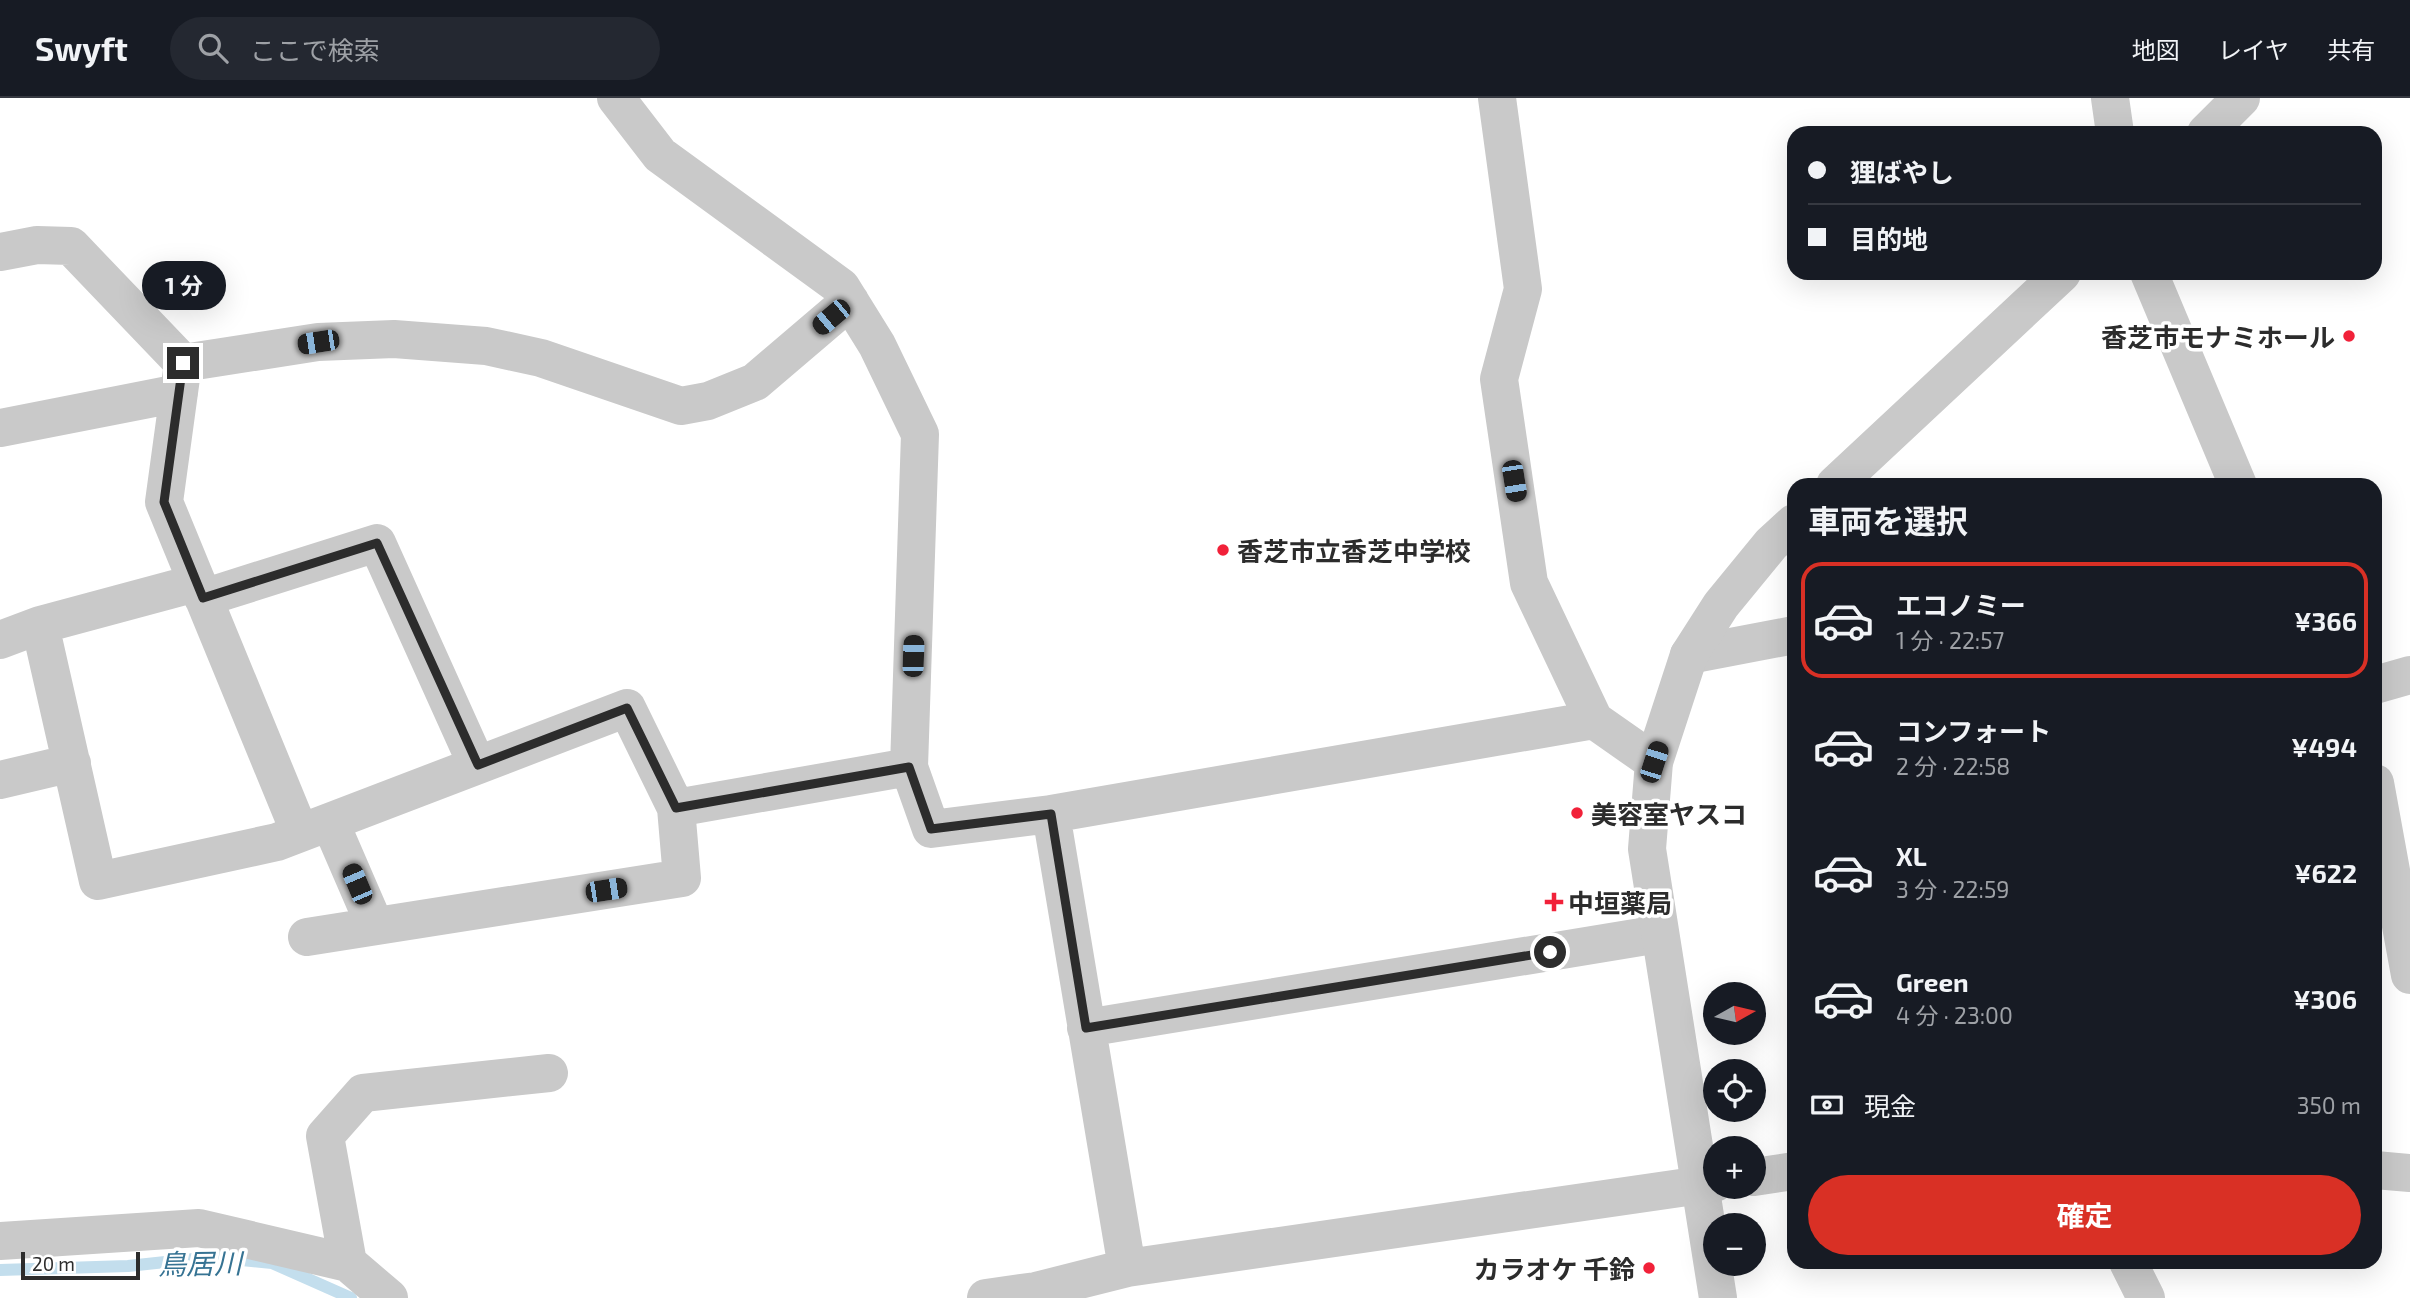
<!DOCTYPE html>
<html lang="ja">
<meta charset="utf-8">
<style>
:root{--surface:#171b24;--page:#242831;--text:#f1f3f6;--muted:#9ea1a6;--line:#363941;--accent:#d93025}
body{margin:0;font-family:"Exo 2","Noto Sans JP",sans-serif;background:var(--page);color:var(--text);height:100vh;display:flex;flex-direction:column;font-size:26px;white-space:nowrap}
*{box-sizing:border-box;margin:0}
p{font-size:23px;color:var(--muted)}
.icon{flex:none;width:38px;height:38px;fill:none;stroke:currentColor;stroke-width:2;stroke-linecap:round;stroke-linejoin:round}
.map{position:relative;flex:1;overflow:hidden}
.panel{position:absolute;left:1787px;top:380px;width:595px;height:791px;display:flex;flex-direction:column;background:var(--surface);border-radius:21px;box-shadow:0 7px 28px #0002}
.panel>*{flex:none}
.top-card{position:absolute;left:1787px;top:28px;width:595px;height:154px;border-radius:21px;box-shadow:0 7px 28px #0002;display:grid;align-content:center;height:154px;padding:0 21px;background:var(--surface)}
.needle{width:46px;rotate:82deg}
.tools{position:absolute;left:1703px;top:884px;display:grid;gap:14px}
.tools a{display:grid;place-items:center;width:63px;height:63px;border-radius:50%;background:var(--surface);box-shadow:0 7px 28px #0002;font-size:35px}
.scale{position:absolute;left:21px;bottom:18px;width:119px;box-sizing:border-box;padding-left:7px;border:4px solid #2c2c2c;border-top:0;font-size:19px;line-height:24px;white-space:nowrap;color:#2c2c2c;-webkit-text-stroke:5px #fff;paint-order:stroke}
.end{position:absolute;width:32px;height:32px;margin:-16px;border:9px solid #2c2c2c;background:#fff;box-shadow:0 0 0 4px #fff}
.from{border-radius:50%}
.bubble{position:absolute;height:49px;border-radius:24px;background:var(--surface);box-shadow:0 7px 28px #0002;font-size:23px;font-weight:700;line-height:49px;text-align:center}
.car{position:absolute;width:21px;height:42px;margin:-21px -10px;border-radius:9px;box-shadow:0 0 5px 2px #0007;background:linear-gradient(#222 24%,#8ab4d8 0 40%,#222 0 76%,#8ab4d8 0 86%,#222 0)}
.top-card b{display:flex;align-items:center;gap:24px;height:66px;font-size:26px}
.top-card b+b{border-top:2px solid var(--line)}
.top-card i{width:18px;height:18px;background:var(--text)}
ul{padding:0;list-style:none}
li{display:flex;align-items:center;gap:21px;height:116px;margin:0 14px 10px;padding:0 7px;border:4px solid transparent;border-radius:21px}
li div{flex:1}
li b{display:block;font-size:26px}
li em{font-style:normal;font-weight:700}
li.selected{border-color:var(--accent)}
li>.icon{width:63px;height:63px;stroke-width:1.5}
h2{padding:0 21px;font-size:32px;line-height:84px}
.pay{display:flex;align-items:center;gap:18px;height:77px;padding:0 21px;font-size:26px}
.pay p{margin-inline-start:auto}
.cta{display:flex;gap:14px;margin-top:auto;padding:14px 21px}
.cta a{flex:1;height:80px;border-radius:42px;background:var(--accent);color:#fff;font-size:28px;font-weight:700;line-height:80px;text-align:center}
header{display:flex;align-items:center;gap:42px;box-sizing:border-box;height:98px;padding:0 35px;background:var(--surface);border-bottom:2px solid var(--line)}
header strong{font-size:33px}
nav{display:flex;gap:38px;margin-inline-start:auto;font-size:24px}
.search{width:490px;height:63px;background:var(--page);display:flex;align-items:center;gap:18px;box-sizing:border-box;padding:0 24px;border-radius:38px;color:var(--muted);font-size:26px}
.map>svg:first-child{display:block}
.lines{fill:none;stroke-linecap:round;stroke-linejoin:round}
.stream{stroke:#c3deed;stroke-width:12}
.minor{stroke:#c9c9c9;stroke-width:38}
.tertiary{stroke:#c9c9c9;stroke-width:38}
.route{stroke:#2c2c2c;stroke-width:9}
.poi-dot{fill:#f12139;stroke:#fff;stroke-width:2.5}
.labels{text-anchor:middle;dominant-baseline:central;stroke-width:7;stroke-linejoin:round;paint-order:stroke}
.poi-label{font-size:26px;font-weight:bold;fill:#2c2c2c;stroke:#fff;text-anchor:start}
.water-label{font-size:28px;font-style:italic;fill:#367393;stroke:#fff}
</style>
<header>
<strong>Swyft</strong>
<div class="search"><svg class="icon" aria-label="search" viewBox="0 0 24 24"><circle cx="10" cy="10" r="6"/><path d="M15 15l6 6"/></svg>ここで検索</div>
<nav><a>地図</a><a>レイヤ</a><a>共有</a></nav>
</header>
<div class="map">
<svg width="2410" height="1200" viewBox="0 0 2410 1200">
<rect width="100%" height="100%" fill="#fff"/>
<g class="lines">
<!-- stream -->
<path class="stream" d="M0 1172 128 1168 212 1159 272 1165 351 1200"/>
<!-- minor -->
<path class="minor" d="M1497 0 1523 191 1499 281 1529 485 1594 622 1654 664
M2110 0 2115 35
M0 154 37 147 71 148 183 265 318 244 394 241 486 248 541 260 681 308 708 303 755 284 850 203
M2149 175 2238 387
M183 265 164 404 300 735
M0 330 179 295
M203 500 377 445 477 667
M40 527 98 783 277 744 627 610 676 710
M0 542 40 527 196 485
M1689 557 1794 537
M2375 587 2410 577
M909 669 931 731 1051 716
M0 682 72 665
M2375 685 2410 877
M330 724 375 828
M307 839 682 780 676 710 909 669 920 336 877 247 841 189 660 57 616 0
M1086 930 1659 836
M2375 1072 2410 1075
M1754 1079 1794 1073
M0 1143 199 1130 348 1165 389 1200
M2128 1164 2146 1200
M348 1165 325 1038 363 995 549 975
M1127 1170 1051 716 1594 622
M986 1200 1036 1193 1127 1170 1715 1085"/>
<!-- tertiary -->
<path class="tertiary" d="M2206 35 2241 0
M1835 387 2062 175
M1718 1200 1647 751 1654 664 1689 557 1721 507 1771 446 1794 425"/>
</g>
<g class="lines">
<!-- route -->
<path class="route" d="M183 265 164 404 203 500 377 445 478 667 627 610 676 710 909 669 931 731 1051 716 1086 930 1550 854"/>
</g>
<!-- markers -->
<g class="poi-dot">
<circle cx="2349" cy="238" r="7"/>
<circle cx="1223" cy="452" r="7"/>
<circle cx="1577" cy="715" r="7"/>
<path d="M1550.5 793.5h7v7h7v7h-7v7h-7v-7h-7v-7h7z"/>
<circle cx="1649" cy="1170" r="7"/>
</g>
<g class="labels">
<!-- poi labels -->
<g class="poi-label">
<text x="2335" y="238" text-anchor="end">香芝市モナミホール</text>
<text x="1237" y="452">香芝市立香芝中学校</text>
<text x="1591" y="715">美容室ヤスコ</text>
<text x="1568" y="804">中垣薬局</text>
<text x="1635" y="1170" text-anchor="end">カラオケ 千鈴</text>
</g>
<!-- water labels -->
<g class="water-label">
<text transform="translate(200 1165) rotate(-1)">鳥居川</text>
</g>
</g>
</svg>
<div class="tools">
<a><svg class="needle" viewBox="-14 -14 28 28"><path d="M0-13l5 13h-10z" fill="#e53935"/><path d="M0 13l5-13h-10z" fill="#9ea1a6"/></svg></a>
<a><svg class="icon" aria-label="locate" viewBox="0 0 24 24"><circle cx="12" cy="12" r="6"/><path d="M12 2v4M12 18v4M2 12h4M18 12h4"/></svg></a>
<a>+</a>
<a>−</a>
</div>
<div class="scale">20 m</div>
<i class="end from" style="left:1550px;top:854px"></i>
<i class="end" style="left:183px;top:265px"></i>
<div class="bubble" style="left:142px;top:163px;width:84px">1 分</div>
<i class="car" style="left:831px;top:219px;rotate:230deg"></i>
<i class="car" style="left:318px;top:244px;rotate:261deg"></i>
<i class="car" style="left:1514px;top:383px;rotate:171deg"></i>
<i class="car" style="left:913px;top:558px;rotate:2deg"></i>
<i class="car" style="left:1654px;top:664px;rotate:18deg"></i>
<i class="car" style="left:357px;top:786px;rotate:337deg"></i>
<i class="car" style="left:606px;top:792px;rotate:81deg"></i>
<div class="top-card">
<b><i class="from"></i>狸ばやし</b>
<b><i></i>目的地</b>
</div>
<section class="panel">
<h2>車両を選択</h2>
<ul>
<li class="selected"><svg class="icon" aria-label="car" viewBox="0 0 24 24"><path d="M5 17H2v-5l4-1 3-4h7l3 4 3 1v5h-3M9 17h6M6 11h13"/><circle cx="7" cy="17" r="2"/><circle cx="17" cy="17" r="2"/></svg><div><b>エコノミー</b><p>1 分 · 22:57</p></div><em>¥366</em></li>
<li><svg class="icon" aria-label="car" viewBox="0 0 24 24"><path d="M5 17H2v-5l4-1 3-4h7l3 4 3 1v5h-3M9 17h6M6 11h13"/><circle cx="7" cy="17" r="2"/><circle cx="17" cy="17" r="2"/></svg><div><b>コンフォート</b><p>2 分 · 22:58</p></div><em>¥494</em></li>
<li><svg class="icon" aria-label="car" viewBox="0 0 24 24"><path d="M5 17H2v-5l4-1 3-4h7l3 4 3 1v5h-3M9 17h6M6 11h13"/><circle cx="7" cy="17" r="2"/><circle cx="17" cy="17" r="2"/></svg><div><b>XL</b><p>3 分 · 22:59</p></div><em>¥622</em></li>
<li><svg class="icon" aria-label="car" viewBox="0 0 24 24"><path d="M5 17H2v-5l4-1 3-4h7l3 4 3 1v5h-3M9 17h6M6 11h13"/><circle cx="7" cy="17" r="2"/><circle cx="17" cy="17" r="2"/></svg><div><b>Green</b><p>4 分 · 23:00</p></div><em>¥306</em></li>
</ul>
<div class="pay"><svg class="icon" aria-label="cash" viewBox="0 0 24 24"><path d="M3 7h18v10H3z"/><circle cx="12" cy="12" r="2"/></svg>現金<p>350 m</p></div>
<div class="cta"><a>確定</a></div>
</section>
</div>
